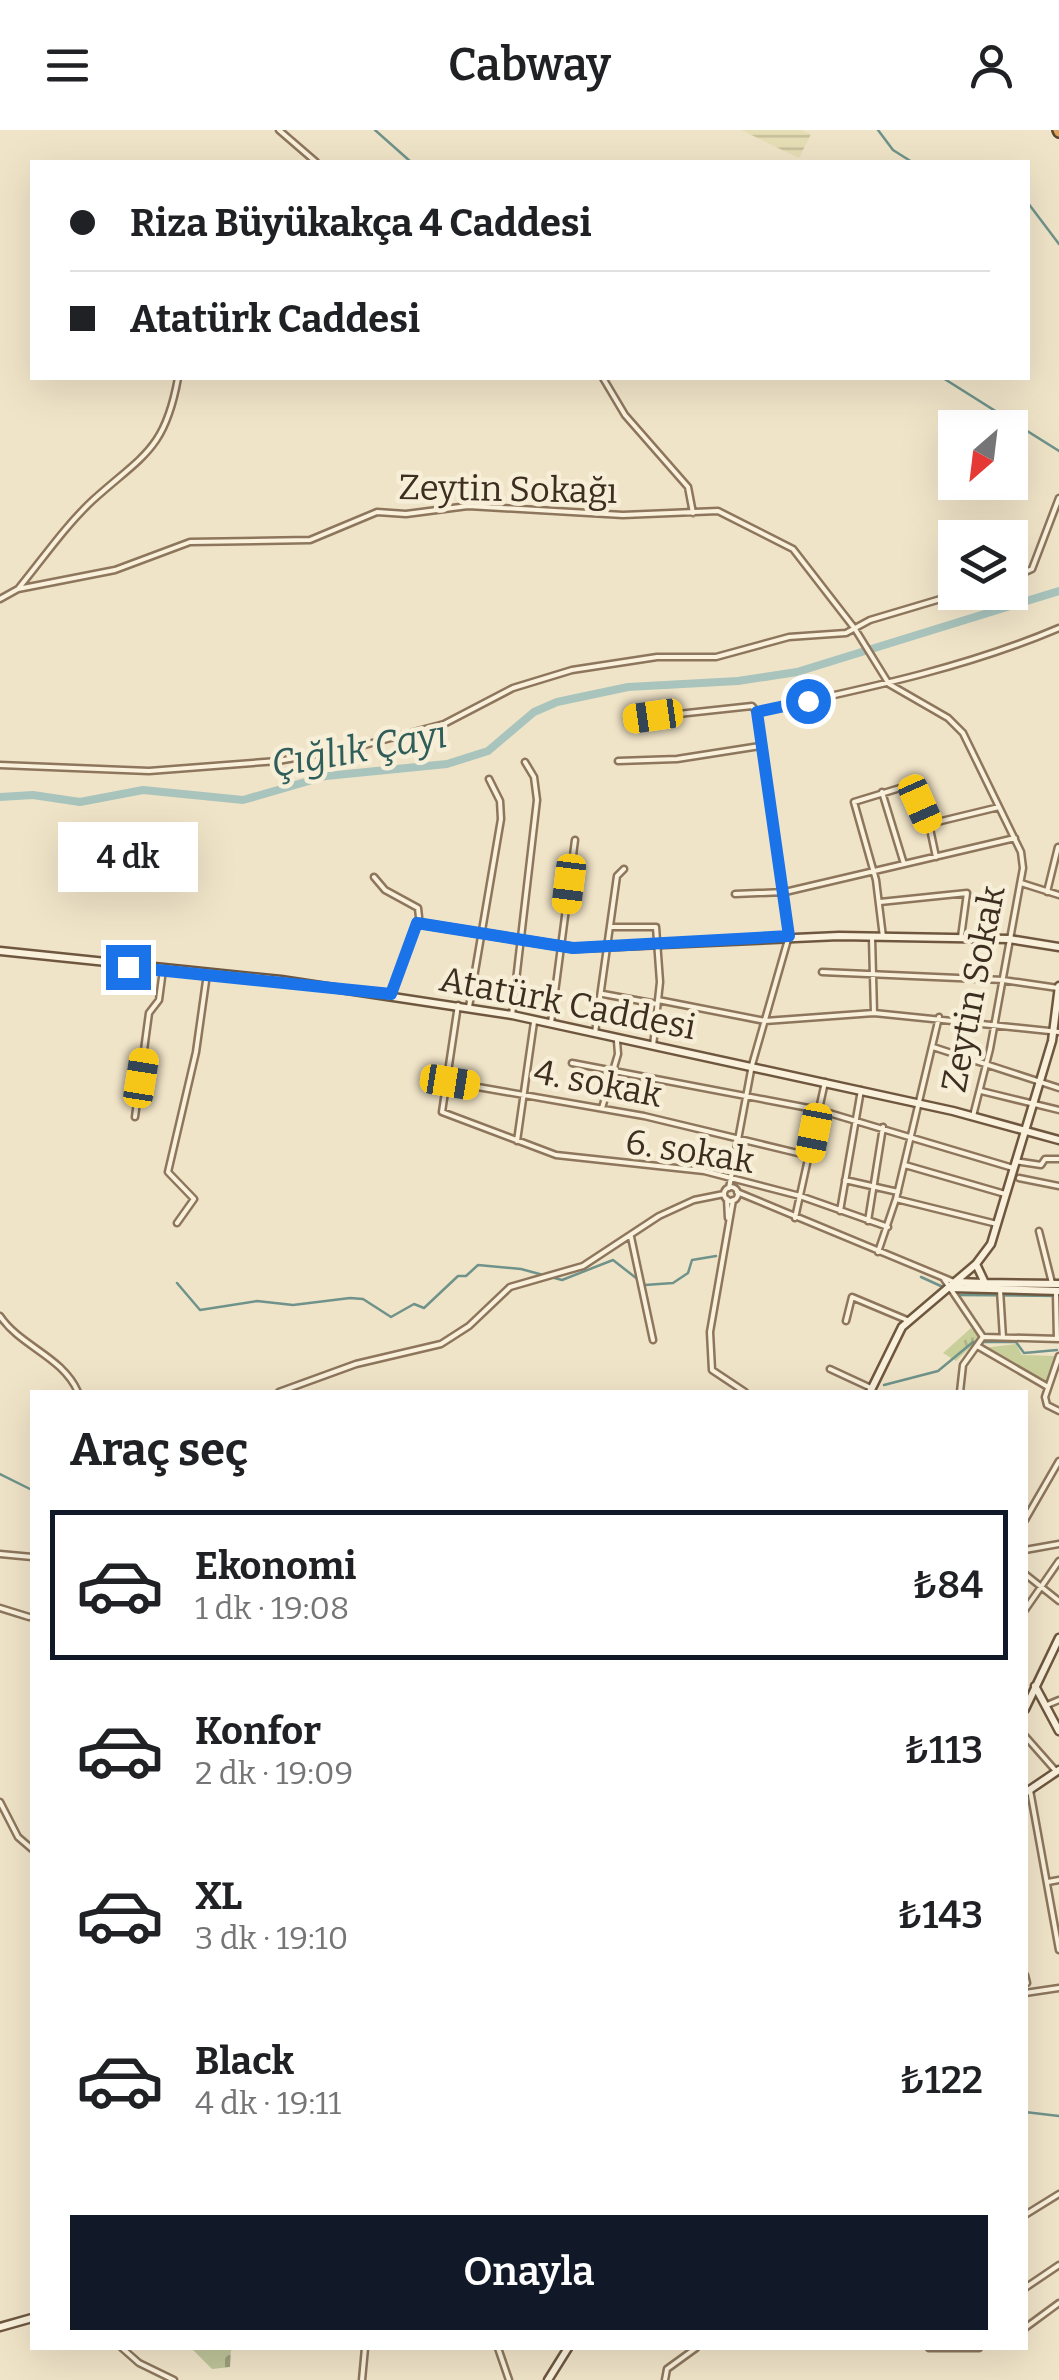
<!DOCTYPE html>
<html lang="tr">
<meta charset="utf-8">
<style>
:root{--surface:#fff;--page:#f6f6f6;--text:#202124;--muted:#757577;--line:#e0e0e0;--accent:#111827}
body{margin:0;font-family:Bitter,serif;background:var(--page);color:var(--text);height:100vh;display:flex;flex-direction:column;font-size:38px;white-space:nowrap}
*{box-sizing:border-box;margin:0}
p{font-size:32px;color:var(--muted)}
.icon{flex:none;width:55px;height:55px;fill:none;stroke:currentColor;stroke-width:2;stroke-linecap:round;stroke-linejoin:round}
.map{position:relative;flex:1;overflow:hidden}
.details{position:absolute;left:30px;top:1260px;width:998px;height:960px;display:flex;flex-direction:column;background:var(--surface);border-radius:0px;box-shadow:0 10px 40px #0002}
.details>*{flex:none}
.guide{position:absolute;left:30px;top:30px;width:1000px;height:220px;border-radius:0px;box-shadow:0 10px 40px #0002;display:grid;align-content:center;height:220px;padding:0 40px;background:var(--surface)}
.needle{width:65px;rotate:208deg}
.buttons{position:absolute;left:938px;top:280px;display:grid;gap:20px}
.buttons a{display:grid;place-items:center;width:90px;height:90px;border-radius:0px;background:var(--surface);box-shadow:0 10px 40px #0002;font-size:50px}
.end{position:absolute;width:45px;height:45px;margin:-22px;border:12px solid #1a73e8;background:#fff;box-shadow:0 0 0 5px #fff}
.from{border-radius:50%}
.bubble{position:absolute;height:70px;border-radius:0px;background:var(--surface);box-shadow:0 10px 40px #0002;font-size:32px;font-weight:600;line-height:70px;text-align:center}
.car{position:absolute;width:30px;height:60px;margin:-30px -15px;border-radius:12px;box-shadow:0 0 8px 2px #0007;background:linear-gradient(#f5c518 24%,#345 0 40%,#f5c518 0 76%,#345 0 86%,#f5c518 0)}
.guide b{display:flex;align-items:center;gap:35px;height:95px;font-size:38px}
.guide b+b{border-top:2px solid var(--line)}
.guide i{width:25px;height:25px;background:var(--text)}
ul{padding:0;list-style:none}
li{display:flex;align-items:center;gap:30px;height:150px;margin:0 20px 15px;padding:0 20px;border:5px solid transparent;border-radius:0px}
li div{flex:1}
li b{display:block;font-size:38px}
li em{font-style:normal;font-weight:600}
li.active{border-color:var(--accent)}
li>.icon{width:90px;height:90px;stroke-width:1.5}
h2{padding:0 40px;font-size:45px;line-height:120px}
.cta{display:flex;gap:20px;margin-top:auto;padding:20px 40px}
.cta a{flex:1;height:115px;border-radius:0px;background:var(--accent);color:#fff;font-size:40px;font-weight:600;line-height:115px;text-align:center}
header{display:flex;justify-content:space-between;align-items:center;height:130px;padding:0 40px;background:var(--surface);font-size:45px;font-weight:600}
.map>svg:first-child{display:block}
.farmland{fill:url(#farmland-rules)}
.grass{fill:url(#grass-tufts)}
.cemetery{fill:url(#cemetery-stones)}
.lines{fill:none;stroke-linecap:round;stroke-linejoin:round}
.stream{stroke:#6f938a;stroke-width:2.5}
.river{stroke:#a9c4bc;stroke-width:8}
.street-casing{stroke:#8d765c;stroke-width:9}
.secondary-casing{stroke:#6f573f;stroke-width:11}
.highway-casing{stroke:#5b4430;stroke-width:14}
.street{stroke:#faf1dc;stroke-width:4}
.secondary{stroke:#faf1dc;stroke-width:6}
.highway{stroke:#e0a458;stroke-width:9}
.route{stroke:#1a73e8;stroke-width:12}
.labels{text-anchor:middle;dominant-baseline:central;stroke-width:9;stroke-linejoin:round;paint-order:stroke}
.street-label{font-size:35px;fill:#3d2e20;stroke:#f7eed8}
.water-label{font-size:38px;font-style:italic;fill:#2f5d5a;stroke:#f7eed8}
</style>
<header><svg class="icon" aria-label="menu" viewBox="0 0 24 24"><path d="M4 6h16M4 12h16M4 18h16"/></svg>Cabway<svg class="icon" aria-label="person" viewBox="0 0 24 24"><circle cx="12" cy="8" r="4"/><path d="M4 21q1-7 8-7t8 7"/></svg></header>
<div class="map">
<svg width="1059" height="2250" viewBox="0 0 1059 2250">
<defs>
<pattern id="farmland-rules" width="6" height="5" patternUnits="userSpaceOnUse" patternTransform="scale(2.5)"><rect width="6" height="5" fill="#e6deb5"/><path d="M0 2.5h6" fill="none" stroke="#c6bf9b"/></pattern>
<pattern id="grass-tufts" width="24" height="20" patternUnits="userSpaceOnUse" patternTransform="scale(2.5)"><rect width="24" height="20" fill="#c9cf9b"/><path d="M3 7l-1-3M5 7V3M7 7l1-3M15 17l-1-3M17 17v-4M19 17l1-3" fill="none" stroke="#aeb285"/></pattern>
<pattern id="cemetery-stones" width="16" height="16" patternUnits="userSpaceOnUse" patternTransform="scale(2.5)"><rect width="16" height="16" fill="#bfc49a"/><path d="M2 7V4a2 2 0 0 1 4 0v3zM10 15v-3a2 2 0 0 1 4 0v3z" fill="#9ca07d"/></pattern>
</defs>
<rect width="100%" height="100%" fill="#f0e4c8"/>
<!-- farmland -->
<path class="farmland" d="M741 0H801L811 4 799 28Z"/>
<!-- grass -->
<path class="grass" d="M971 1198 980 1208 956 1231 943 1223Z
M1016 1214 1022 1225 1057 1226 1047 1254 983 1218Z"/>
<!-- cemetery -->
<path class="cemetery" d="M191 2218H231L230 2237 212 2239Z"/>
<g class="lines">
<!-- stream -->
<path class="stream" d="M375 0 411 32
M878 0 893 20 912 32
M1028 73 1059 114
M943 248 1059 321
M921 1147 943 1157
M177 1153 200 1180 257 1171 293 1175 350 1168 363 1169 391 1187 414 1174 424 1178 458 1146H466L478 1135 521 1139 562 1150 613 1130 645 1155 673 1153 688 1143 692 1130 716 1126
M957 1165 1059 1166
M884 1255 938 1241 973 1212H1016L1024 1223 1057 1220
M0 1344 32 1360
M1025 1982 1059 1986"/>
<!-- river -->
<path class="river" d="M0 667 33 665 80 672 143 660 243 670 326 646 447 634 488 621 534 582 557 572 628 557 738 551 797 542 1059 461"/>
<!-- street casing -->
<g class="street-casing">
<path id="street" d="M279 0 316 32
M603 248 625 285 688 357 693 383
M1010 449 1032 439 1059 368
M18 459C42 430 65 396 93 370 143 325 165 320 178 248
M0 469 18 459 115 440 190 412 310 410 377 382 406 384 468 376 623 385 718 381 793 419 855 499 889 554 948 588 963 603 1021 722 1023 738 990 919 973 986
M632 589 752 576 757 582C858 560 963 539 1059 498
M618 631 677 629 760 616
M0 635 149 641 278 631 357 617 444 594 513 558 572 540 657 527H716L789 507 846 503 870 490 964 462
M882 662 904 734
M929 694 999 677
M374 747 385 760 418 778 419 787 391 864
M1021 753 1059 765
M1047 762 1058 717
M735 764 785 762 1015 708
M880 772 967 763 961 807
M610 797H656L660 852 653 916
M883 807 876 750 854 672 910 655 929 694 936 727
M872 808 874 883
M822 842 1003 850 1058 858
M603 864 657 874
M658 870 765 891 874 883 1059 902
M458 875 442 982 556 1025 704 1041 800 1066 888 1097
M469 877 501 689 500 671 489 649
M512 885 537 670 534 647 525 632
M551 893 575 710
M595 903 617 746 624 739
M933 917 1059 958
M572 933 819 980 1013 1038
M449 952 644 986 810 1026
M981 961 1059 980
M602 978 618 924 617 911
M135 987 149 883 159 870 163 840
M517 1011 534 892
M1015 1031 1041 1035 1045 1029H1059
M905 1035 1005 1064
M1019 1048 1059 1056
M845 1050 898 1062
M724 1064a7 7 0 1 1 14 0a7 7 0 1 1-14 0Z
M729 1058 752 935 789 806 757 582
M737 1062 954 1152
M727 1069 728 1088
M896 1069 997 1094
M733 1070 710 1202 712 1240 745 1262
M840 1081 861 960
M795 1088 825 952
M868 1091 883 997
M177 1093 194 1069 168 1042 196 922 207 844
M1039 1101 1052 1153
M631 1107 653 1210
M878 1122 896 1069 939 887
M944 1149 983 1207 963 1235 960 1262
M1000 1160 1003 1208
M1056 1164 1057 1209
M0 1186C21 1217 62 1226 78 1262
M846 1191 852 1167 907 1190
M984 1207 1059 1209
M979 1217 1048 1257
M1059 1226 1045 1267 1047 1275 1059 1281
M830 1239 871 1258
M279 1262 356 1234 441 1214 469 1196 510 1157 583 1136 659 1086 694 1070 724 1064
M1025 1390 1059 1331
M1025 1420 1059 1414
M0 1424 32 1427
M1025 1444 1059 1471
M0 1478 29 1487
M1025 1480 1059 1431
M1047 1575 1059 1570
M1025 1606 1055 1640
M1030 1660 1059 1820
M0 1672 18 1707 32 1719
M1048 1752 1059 1750
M1025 1845 1027 1853
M1025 1863 1059 1858
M1025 2085 1059 2064
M1025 2158 1059 2135
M1025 2198 1059 2173
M122 2218 139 2233 174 2250
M498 2218 509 2250
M929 2218H979
M362 2250 365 2218
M665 2250 667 2239 696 2218"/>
</g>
<!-- secondary casing -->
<g class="secondary-casing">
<path id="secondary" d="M417 793 573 818 839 806 1009 809 1059 817
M0 821 281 850 512 885 953 981 1059 1010
M976 1134 985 1153 1059 1154
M956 1152 984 1153
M950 1158 1059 1161
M870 1262 902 1197 976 1134 991 1114 1052 911 1059 856
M1035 1556 1059 1601
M1025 1579 1059 1508
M1025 1663 1059 1640
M0 2197 32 2188
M548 2250 568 2218"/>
</g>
<!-- highway casing -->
<g class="highway-casing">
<path id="highway" d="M1058 0 1059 2"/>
</g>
<!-- street -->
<use href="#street" class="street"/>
<!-- secondary -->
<use href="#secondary" class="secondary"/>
<!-- highway -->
<use href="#highway" class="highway"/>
</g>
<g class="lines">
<!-- route -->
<path class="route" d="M128 837 391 864 417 793 573 818 789 806 757 582 808 571"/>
</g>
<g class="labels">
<!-- street labels -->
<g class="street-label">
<text transform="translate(508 359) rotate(1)">Zeytin Sokağı</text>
<text transform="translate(973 859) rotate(-79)">Zeytin Sokak</text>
<text transform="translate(568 873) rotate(11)">Atatürk Caddesi</text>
<text transform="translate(598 953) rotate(11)">4. sokak</text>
<text transform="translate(690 1021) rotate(9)">6. sokak</text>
</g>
<!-- water labels -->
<g class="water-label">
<text transform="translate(359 619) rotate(-10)">Çığlık Çayı</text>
</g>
</g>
</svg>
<div class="buttons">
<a><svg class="needle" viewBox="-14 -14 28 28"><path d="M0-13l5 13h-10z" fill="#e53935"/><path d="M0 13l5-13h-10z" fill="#757577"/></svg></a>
<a><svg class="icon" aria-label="layers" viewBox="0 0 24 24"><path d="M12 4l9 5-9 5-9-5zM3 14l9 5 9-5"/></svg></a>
</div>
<i class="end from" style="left:808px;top:571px"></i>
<i class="end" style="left:128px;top:837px"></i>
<div class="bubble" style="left:58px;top:692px;width:140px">4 dk</div>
<i class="car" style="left:653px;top:586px;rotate:262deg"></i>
<i class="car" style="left:920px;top:674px;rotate:156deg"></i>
<i class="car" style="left:569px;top:754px;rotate:187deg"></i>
<i class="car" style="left:141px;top:948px;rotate:9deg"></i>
<i class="car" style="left:450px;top:952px;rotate:99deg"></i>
<i class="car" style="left:814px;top:1003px;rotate:191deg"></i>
<div class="guide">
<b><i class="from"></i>Riza Büyükakça 4 Caddesi</b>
<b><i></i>Atatürk Caddesi</b>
</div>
<section class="details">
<h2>Araç seç</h2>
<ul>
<li class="active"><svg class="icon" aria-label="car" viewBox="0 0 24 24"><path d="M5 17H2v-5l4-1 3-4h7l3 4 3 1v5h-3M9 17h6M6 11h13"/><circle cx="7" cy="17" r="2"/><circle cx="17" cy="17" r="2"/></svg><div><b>Ekonomi</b><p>1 dk · 19:08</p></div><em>₺84</em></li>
<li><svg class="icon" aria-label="car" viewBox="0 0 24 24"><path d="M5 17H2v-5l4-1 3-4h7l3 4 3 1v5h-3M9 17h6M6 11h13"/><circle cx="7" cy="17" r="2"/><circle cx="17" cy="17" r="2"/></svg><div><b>Konfor</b><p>2 dk · 19:09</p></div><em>₺113</em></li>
<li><svg class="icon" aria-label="car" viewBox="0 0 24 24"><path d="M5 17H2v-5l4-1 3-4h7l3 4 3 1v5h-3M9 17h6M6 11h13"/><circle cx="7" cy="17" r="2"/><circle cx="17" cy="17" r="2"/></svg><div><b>XL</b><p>3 dk · 19:10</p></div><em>₺143</em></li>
<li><svg class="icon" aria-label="car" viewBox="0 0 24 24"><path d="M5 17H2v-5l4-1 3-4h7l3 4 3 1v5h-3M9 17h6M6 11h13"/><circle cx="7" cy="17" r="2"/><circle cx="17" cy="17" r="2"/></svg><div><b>Black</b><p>4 dk · 19:11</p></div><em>₺122</em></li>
</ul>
<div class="cta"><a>Onayla</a></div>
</section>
</div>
